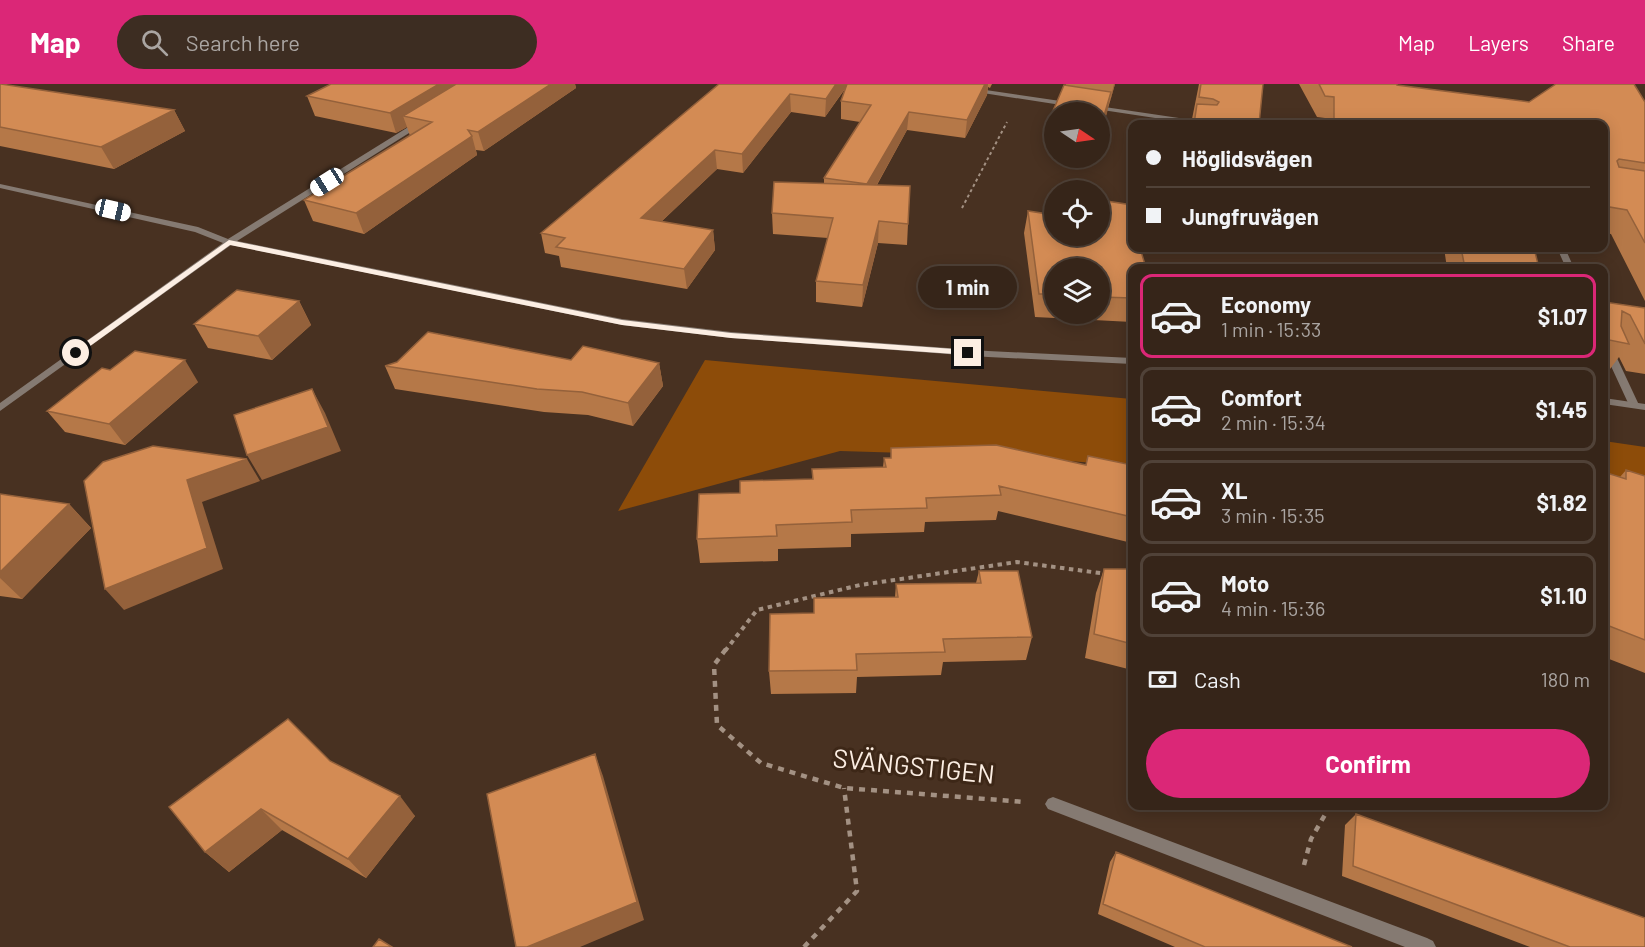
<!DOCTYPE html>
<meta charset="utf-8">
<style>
:root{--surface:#362519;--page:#3d2d22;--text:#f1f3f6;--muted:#aaa5a2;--line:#504238;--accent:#db2777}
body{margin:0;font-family:Barlow,sans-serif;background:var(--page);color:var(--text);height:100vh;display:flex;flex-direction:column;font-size:22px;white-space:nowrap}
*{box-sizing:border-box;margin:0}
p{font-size:20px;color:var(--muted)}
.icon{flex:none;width:33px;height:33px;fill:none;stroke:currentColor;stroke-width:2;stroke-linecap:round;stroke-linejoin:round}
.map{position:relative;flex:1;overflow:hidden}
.sheet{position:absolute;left:1128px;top:180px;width:480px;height:546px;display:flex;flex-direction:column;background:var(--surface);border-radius:12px;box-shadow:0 3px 15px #0003,0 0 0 2px var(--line)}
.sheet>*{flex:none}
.guide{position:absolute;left:1128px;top:36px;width:480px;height:132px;border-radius:12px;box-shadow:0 3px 15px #0003,0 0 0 2px var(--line);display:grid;align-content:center;height:132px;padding:0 18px;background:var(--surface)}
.needle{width:39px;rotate:103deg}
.buttons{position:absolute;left:1044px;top:18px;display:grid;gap:12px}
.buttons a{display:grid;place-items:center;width:66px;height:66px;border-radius:50%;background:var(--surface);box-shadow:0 3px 15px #0003,0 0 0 2px var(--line);font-size:30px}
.end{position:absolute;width:27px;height:27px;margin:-14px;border:8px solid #fceee3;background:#111;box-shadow:0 0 0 3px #111}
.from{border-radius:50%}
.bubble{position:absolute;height:42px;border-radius:21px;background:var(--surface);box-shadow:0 3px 15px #0003,0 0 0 2px var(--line);font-size:20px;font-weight:700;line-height:42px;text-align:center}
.car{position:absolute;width:18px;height:36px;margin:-18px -9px;border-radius:8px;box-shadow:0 0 4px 2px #0007;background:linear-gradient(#fff 24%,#345 0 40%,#fff 0 76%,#345 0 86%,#fff 0)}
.guide b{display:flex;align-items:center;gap:21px;height:57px;font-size:22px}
.guide b+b{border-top:2px solid var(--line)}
.guide i{width:15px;height:15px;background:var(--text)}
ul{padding:10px 0 0;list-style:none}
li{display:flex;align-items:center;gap:18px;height:84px;margin:0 12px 9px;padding:0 6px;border:3px solid var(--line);border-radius:12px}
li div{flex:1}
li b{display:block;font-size:22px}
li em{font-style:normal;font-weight:700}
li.active{border-color:var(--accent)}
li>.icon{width:54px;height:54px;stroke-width:1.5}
.pay{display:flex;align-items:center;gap:15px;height:66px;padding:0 18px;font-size:22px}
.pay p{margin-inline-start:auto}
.button{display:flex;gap:12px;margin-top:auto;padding:12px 18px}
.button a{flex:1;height:69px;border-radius:36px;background:var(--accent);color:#fff;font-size:24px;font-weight:700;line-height:69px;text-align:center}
header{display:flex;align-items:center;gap:36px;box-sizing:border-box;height:84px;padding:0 30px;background:var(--accent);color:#fff}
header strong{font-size:28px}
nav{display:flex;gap:33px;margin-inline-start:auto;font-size:21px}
.search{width:420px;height:54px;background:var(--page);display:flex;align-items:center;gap:15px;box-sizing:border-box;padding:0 21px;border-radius:33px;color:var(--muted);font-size:22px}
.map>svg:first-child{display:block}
.forest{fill:#8d4c09}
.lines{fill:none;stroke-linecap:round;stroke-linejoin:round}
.path-far2{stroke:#a39183;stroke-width:2;stroke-dasharray:3 3;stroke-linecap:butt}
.path-far1{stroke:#a39183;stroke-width:4;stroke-dasharray:4.5 4.5;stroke-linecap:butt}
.path{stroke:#a39183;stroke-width:4.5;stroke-dasharray:6 6;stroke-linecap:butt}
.service{fill:#857a72;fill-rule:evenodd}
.minor{fill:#857a72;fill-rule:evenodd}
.wall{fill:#b57848;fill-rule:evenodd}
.shaded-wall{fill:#94613b}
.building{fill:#d38b54;stroke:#94613b;stroke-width:1.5}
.route{fill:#fceee3}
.labels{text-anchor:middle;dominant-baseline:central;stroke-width:6;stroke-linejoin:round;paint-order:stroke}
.near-street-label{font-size:26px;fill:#fceee3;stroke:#3d2717}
</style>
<header>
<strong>Map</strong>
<div class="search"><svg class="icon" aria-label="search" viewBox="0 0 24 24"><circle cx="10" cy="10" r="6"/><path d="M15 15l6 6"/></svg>Search here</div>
<nav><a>Map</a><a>Layers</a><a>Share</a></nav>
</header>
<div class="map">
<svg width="1645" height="863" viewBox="0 0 1645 863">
<rect width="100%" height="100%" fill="#483121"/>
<!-- forest -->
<path class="forest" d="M705 276 1132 315V382L1007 372 840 367 618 427Z
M1604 357 1645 363V402L1604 395Z"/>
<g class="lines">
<!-- path-far2 -->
<path class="path-far2" d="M962 124 1007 38"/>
<!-- path-far1 -->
<path class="path-far1" d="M725 567 757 526 860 501 1017 478 1107 490"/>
<!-- path -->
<path class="path" d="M726 565 714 581 717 641 761 679 844 704 1025 718
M1304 781 1311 755 1330 722
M804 863 857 807 844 704"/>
<!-- service -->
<path class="service" d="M1557 164H1565L1574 184H1566Z
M1604 254 1609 257 1639 321 1638 323H1630L1629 321 1604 267Z
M1053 713 1427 854 1433 857 1436 863H1405L1048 725 1045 720 1048 715Z"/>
<!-- minor -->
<path class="minor" d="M972 4 1074 19 1077 21 1074 23 970 7V5Z
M1091 21 1206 38 1210 40H1195L1089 24 1088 23Z
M418 37 425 39 237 157 622 235 731 248 988 267 1132 274V280L988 273 731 254 622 241 231 161 0 327V319L223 159 195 148 0 104V100L198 143 228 155Z
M1604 314 1645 320V326L1604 320Z"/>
</g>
<!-- wall -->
<path class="wall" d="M0 0 174 26 185 47 114 85 0 62Z
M331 0H575L576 4 484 67 476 66 477 71 364 150 313 137 304 116 410 52 407 43 396 49 315 32 307 12Z
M719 0H992L990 4 988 3 987 11 965 54 907 46 877 101 908 140 907 161 878 159 862 223 816 218V197L828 154 773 150 772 129 824 99V94L860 38 841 35V17L845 5 825 33 791 28 743 89 717 85 661 138 713 146 715 166 687 205 561 183 559 172 545 169 541 149Z
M1066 0H1115L1100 52V28H1054V50L1050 49 1053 27Z
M1199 0H1263L1259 40H1191Z
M1299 0H1397V1L1529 18 1636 3 1645 18V217L1611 150 1604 149V40H1325V34L1317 33Z
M1028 127 1132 164V238L1035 233 1024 149ZM1054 184H1100V230H1054Z
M1444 164H1534L1539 184H1447Z
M299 217 311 241 272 276 208 264 194 240Z
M1604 218 1645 224V290L1626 287 1619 273 1610 285 1604 284Z
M571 276 659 279 663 302 633 342 588 331 544 328 395 305 385 282Z
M110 286 198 298 125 361 65 348 47 327Z
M1088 372 1132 381V459L998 427 996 436 925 438 924 448 851 450V463L778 465V477L700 479 697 455 740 409 812 395V385L883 383 884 374 1086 381Z
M1626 386 1645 392V589L1604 573V388L1620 393Z
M0 410 69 420 91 444 22 515 0 512Z
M1104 485H1132V586L1085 574 1096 509Z
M979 487 1032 553 1026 576 943 578 941 591 857 593 856 609 771 610 769 587 814 529 895 513 896 500 976 499Z
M330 677 415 732 366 794 282 746 229 788 205 768 169 723Z
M1356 730 1645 863H1530L1342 792 1345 741Z
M1116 768 1352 863H1175L1098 830 1110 778Z"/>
<!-- shaded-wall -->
<path class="shaded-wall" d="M439 0H476L403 32 407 43 396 49 390 29Z
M551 0H575L576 4 484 67 478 48Z
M836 0H848L825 33 826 15Z
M985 0H988L987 11 965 54 967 36Z
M1114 0H1115L1109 21Z
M1111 8 1107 29 1100 52 1103 35Z
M790 10 791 28 743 89 742 70Z
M174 26 185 47 114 85 101 63Z
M909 28 907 46 866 120 867 100Z
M472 52 477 71 364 150 356 129Z
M715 66 717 85 644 154 641 134Z
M879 137 878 159 862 223 863 201Z
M713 146 715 166 687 205 684 185Z
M299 217 311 241 272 276 258 252Z
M185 276 198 298 125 361 109 340Z
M659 279 663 302 633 342 628 319Z
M312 305 325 329 341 367 262 396 247 371Z
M247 375 260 397 202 418 223 485 124 526 105 505 187 396Z
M69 420 91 444 22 515 0 494V488Z
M595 670 603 692 644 836 580 863H527Z
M400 712 415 732 366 794 348 775Z
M261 725 282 746 229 788 205 768Z"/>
<!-- building -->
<path class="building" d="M0 0H1L174 26 101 63 0 43Z
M331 0H439L390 29 307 12Z
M456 0H551L478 48 468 46 472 52 356 129 304 116 432 38 403 32Z
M719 0H836L826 15 790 10 742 70 715 66 641 134 713 146 684 185 556 163 565 154 541 149Z
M847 0H985L967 36 909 28 867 100 824 94 871 21 841 17Z
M1201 0H1263L1259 40H1194L1197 20 1217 21 1219 18 1213 15 1199 13Z
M1319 0H1397V1L1529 18 1556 0H1634L1645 18V79L1619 75 1617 77 1619 83 1645 87V159L1627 126 1604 122V40H1334V13L1325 12Z
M1064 1 1111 8 1103 35 1100 34V28H1061L1053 27Z
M774 98 910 102 908 140 879 137 863 201 816 197 833 134 772 129Z
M1100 116 1132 121V164H1140L1146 184H1132V214L1100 213V184H1054V210H1039L1028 127 1054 131V152H1100Z
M1461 164H1534L1539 184H1465Z
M1318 181 1369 182 1371 184H1321Z
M237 206 299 217 258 252 194 240Z
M1604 218 1645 224V260L1630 231 1622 227 1621 242 1629 260 1604 255Z
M428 248 571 276 583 262 659 279 628 319 582 308 537 305 385 282 397 278Z
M135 267 185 276 109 340 47 327 102 284 110 286Z
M312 305 328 343 247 371 234 331Z
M996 361 1086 381 1088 372 1132 381V433L999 402 1001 411 926 414 927 424 851 426 852 438 776 441 777 452 697 455 699 410 740 409V397L813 395 812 385 886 383 884 374H891V364Z
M153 362 247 375 187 396 207 464 105 505 84 397 103 378Z
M1626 386 1645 392V556L1604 540V388L1626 395Z
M0 410 69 420 0 488Z
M1104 485H1132V560L1094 550Z
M979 487H1018L1032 553 943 555 945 568 856 570 857 586 769 587 770 530 814 529V514L898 513 896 500 981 499Z
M288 635 330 677 400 712 348 775 261 725 205 768 169 723Z
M595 670 637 818 527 863H516L487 710Z
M1356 730 1645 834V863H1570L1353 782Z
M1116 768 1352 863H1205L1103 820Z
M379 855 392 863H373Z"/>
<!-- route -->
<path class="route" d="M229 156 622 236 731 249 968 266 972 269 968 271 731 254 622 241 230 161 79 270H73V267Z"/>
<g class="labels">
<!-- near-street labels -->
<g class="near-street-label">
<text transform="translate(914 681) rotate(6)">SVÄNGSTIGEN</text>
</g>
</g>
</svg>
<div class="buttons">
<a><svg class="needle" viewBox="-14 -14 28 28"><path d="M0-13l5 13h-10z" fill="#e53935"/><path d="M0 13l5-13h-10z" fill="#aaa5a2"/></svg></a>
<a><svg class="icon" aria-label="locate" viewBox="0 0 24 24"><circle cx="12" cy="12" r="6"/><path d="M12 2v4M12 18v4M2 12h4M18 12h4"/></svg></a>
<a><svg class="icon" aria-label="layers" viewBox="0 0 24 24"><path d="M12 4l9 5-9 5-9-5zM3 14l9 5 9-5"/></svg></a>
</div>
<i class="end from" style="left:76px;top:269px"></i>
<i class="end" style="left:968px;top:269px"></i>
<div class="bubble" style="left:918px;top:182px;width:99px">1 min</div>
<i class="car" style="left:327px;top:98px;rotate:238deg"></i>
<i class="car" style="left:113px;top:126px;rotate:103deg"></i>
<div class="guide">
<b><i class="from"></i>Höglidsvägen</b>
<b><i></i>Jungfruvägen</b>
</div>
<section class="sheet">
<ul>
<li class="active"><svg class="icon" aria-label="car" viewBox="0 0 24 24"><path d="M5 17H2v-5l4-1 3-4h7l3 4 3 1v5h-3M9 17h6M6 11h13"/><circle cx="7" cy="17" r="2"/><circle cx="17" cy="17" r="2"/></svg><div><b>Economy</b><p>1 min · 15:33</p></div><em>$1.07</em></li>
<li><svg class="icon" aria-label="car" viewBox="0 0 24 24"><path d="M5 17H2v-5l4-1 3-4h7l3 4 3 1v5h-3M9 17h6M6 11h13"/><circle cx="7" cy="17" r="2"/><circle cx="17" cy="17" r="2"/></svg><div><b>Comfort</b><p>2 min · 15:34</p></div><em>$1.45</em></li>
<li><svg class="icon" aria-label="car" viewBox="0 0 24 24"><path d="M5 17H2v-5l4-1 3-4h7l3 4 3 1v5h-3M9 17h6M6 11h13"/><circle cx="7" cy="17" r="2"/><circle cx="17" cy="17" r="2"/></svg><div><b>XL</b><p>3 min · 15:35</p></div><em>$1.82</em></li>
<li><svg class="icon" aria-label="car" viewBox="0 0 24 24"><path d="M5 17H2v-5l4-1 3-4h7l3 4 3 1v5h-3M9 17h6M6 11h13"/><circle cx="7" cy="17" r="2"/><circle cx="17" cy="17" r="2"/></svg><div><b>Moto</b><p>4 min · 15:36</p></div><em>$1.10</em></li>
</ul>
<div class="pay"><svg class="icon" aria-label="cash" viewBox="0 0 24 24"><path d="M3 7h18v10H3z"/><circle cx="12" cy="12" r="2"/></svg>Cash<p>180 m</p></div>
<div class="button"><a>Confirm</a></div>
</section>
</div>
